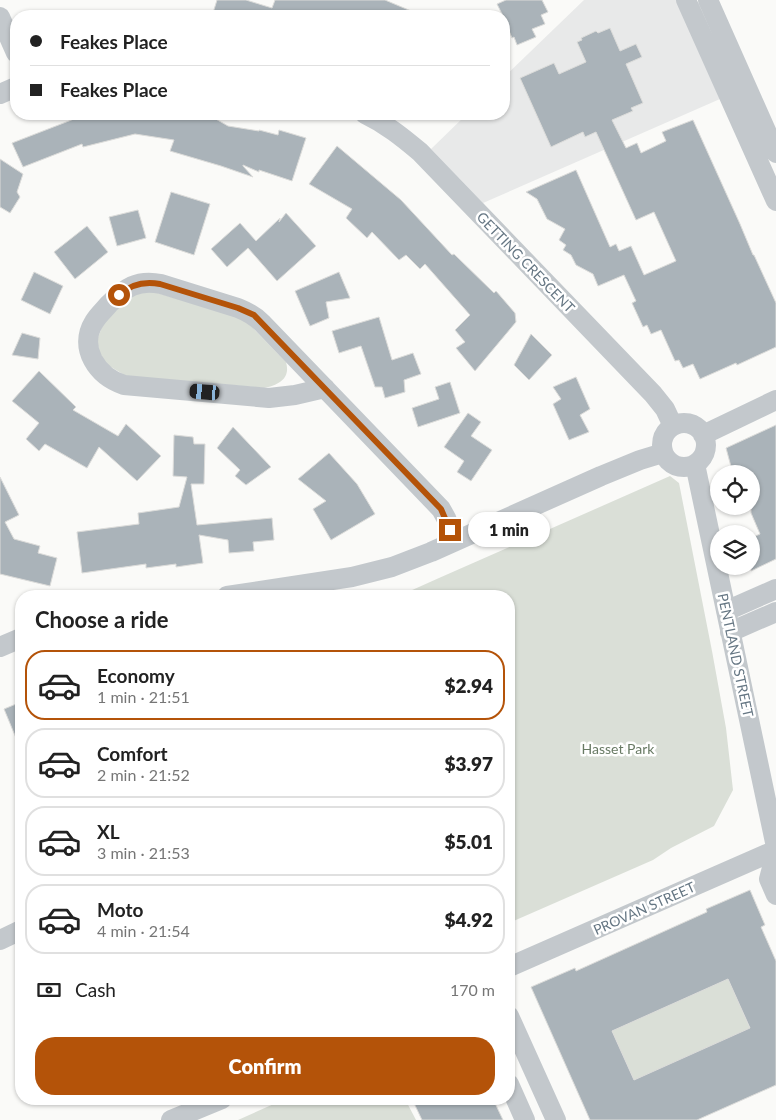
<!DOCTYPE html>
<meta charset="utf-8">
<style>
:root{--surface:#fff;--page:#f2f2f2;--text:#222;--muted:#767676;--line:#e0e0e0;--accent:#b45309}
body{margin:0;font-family:Lato,sans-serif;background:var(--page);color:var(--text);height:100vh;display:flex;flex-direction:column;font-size:19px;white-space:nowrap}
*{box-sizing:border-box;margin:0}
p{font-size:16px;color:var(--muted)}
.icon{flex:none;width:28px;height:28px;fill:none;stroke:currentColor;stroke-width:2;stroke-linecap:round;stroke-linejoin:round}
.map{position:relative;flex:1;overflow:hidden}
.sheet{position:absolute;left:15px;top:590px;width:500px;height:515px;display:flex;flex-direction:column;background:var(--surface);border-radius:20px;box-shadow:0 1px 4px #0004}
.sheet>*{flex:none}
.hud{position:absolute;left:10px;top:10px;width:500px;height:110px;border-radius:20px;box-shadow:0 1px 4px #0004;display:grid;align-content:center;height:110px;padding:0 20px;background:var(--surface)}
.controls{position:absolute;left:710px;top:465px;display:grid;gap:10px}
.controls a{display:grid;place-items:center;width:50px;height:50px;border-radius:50%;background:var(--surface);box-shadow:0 1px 4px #0004;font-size:25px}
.end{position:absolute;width:22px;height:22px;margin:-11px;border:6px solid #b45309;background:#fff;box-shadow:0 0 0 2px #fff}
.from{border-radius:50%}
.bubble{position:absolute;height:35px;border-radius:18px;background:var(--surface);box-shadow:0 1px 4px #0004;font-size:16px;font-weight:800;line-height:35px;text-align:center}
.car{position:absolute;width:15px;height:30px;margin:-15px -8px;border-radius:6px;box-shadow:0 0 4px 1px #0007;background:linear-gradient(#222 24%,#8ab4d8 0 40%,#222 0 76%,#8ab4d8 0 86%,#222 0)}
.hud b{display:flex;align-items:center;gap:18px;height:48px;font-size:19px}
.hud b+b{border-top:1px solid var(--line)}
.hud i{width:12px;height:12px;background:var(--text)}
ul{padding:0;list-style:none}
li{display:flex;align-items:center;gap:15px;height:70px;margin:0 10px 8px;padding:0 10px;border:2px solid var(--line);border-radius:20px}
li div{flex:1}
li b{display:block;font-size:19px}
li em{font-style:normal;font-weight:800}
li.current{border-color:var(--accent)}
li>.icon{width:45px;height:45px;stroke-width:1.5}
h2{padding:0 20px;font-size:22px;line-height:60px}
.pay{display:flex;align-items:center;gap:12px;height:55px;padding:0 20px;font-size:19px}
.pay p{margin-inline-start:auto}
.button{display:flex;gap:10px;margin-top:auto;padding:10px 20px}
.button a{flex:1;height:58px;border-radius:20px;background:var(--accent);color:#fff;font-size:20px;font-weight:800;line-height:58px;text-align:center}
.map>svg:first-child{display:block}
.built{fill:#e8e9e9}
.green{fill:#dadfd7}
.building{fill:#aab3b9;stroke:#dcdcda;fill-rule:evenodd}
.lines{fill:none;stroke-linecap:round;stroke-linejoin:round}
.minor{stroke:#c3c8cc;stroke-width:20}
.route{stroke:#b45309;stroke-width:6}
.labels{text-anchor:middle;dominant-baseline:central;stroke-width:5;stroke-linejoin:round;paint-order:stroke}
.street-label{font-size:14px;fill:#657683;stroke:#fff}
.park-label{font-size:14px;fill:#687a64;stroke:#fff}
</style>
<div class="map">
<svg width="776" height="1120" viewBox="0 0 776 1120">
<rect width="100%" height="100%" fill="#fafaf8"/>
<!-- built -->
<path class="built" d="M584 0H676L720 99 483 203 431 149 467 114H504V77Z"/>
<!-- green -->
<path class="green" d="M148 290 244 319 286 362C291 379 278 385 264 388L126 376 106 364 99 351 97 340 104 322 130 297Z
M670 476 679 483 712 651 726 728 733 790 714 826 671 848 653 860 509 923V596H392L402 591H410L439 578Z
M722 965 752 1033 634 1080 612 1031Z
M285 1099H405L416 1120H238Z"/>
<!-- building -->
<path class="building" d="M217 0H246L272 8 275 0H385L423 16H212Z
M506 0H542L548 12 541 15 545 24 532 29 536 37 517 45 514 37 512 38 504 19V16H503L497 4Z
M610 28 620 51 636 44 642 57 626 64 643 103 631 108 633 111 612 120 626 148 637 143 641 153 666 141 662 132 693 120 740 224 753 255H754L776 303V347L737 365 736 363 700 379 693 364 683 368 679 360 675 361 661 330 651 334 647 325 643 327 632 303 636 301 624 275 598 286 593 274 576 265 571 255 563 250 566 245 559 240 565 229 547 219 537 199 526 192 576 170 610 247 616 244 619 251 631 246 644 275 676 261 654 212 636 220 596 132 585 137 583 132 551 147 520 78 554 63 559 74 586 62 577 42 582 40 581 38 596 31 598 33Z
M72 114H207L228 126 259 131V130L278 135 279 130 306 138 292 181 259 170V172L243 165V166L253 177 221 166 170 151 174 140 135 134 83 147 82 144 23 167 12 143 74 119Z
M337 146 401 200 452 255 454 254 494 293 496 291 515 313 516 322 475 371 456 348 465 342 455 330 470 315 425 264 420 269 406 255 399 260 372 232 367 238 346 218 352 209 309 184Z
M0 159 23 174 17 192 20 197 10 213 0 207Z
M171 192 210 204 194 255 155 242Z
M138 210 146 238 117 246 109 217Z
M286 213 316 246 277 281 248 248 227 267 211 249 240 223 256 241 280 218 279 222Z
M87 226 108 252 75 279 54 252Z
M34 272 63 286 50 314 21 300Z
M339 272 350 298 326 302 329 318 310 326 295 291Z
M379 317 392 360 413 353 421 374 404 380 405 392 385 398 382 387H375L361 346 339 353 332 331Z
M22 333 40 338 38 359 12 355Z
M531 334 552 355 529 380 514 365Z
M39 371 76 407 73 410 118 436 126 424 161 456 137 481 99 447 87 468 45 444 39 451 26 439 39 423 12 401Z
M576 377 590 409 580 415 589 432 569 440 553 404 561 399 553 387Z
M450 382 460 413 418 427 412 408 439 399 435 387Z
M468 413 481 422 471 436 492 450 471 481 457 472 464 461 444 447Z
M776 425V559L751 571V538L760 534 751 513V474H733L726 448Z
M233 427 271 467 246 485 235 476 240 470 217 448Z
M174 435 193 437 194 444H205L204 484H191L197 525 272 518 274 540 253 542 254 551 229 553 228 540 199 535 203 563 176 567V564L146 568V564L82 573 77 532 139 524 138 513 179 507 187 477 173 476Z
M329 453 357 484 375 514 331 540 313 509 326 501 298 479Z
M0 477 19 515 5 522 14 539 40 546 38 553 57 558 50 586 0 574Z
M21 702V750L4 709Z
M750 890 765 925 761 927 776 961V1085L697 1120H590L531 987 575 968 576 971 707 912 706 909ZM728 979 750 1028 634 1080 612 1031Z
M412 1099H485L488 1104 494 1101 503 1120H422Z"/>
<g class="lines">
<!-- minor -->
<path class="minor" d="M686 0 776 201
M708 0 776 153
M0 17 16 53
M0 94 16 87
M365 114C386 124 402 137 420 152L653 394 665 409 673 426
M325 388 295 395 269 398 124 385C97 376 78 348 94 322 98 315 104 310 109 304 125 288 137 279 161 284L238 308C248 312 255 316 262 323L441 509 446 518 455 541
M662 445a22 22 0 1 1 44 0a22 22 0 1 1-44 0Z
M703 435 776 400
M695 464 776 847
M227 596 352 577 392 567 431 552 601 476 640 460 663 453
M726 611 776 589
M730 632 776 612
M0 647 21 638
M776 853 769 879 776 895
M0 940 21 930
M509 967 776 850
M509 1016 556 1120
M509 1084 525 1120
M171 1120 222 1099"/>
</g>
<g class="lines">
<!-- route -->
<path class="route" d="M119 295C131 284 144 281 160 284L238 308 254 315 441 509 450 530"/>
</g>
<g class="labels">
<!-- street labels -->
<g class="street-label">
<text transform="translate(526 262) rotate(46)">GETTING CRESCENT</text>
<text transform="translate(736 655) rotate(78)">PENTLAND STREET</text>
<text transform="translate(644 908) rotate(-24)">PROVAN STREET</text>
</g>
<!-- park labels -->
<g class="park-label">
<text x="618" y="748">Hasset Park</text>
</g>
</g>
</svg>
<div class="controls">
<a><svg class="icon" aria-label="locate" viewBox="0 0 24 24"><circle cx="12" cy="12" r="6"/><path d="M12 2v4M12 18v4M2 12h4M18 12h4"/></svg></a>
<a><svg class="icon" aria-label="layers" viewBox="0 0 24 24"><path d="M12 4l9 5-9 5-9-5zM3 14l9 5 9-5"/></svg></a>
</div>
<i class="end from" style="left:119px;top:295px"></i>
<i class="end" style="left:450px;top:530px"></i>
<div class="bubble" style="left:468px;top:512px;width:82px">1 min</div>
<i class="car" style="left:205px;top:392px;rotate:275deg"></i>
<div class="hud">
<b><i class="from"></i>Feakes Place</b>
<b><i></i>Feakes Place</b>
</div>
<section class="sheet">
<h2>Choose a ride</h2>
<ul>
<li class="current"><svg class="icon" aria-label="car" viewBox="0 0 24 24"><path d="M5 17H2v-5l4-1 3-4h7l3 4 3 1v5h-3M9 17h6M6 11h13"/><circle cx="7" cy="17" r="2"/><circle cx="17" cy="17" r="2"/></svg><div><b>Economy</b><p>1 min · 21:51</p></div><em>$2.94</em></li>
<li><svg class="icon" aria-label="car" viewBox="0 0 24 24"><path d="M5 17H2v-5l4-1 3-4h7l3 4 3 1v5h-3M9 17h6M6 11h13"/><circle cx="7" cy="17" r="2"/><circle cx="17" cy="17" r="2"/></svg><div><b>Comfort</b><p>2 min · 21:52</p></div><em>$3.97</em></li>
<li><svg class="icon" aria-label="car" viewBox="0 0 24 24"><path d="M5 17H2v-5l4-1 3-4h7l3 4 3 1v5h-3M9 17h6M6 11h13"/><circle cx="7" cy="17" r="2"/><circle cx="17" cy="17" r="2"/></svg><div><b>XL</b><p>3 min · 21:53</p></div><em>$5.01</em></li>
<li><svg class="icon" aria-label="car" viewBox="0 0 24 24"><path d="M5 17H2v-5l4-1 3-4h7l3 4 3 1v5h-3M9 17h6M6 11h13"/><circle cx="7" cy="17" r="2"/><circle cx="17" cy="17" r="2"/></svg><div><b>Moto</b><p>4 min · 21:54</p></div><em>$4.92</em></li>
</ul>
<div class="pay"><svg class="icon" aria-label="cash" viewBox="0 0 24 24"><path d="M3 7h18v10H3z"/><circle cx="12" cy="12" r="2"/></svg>Cash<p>170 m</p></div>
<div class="button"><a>Confirm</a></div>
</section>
</div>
